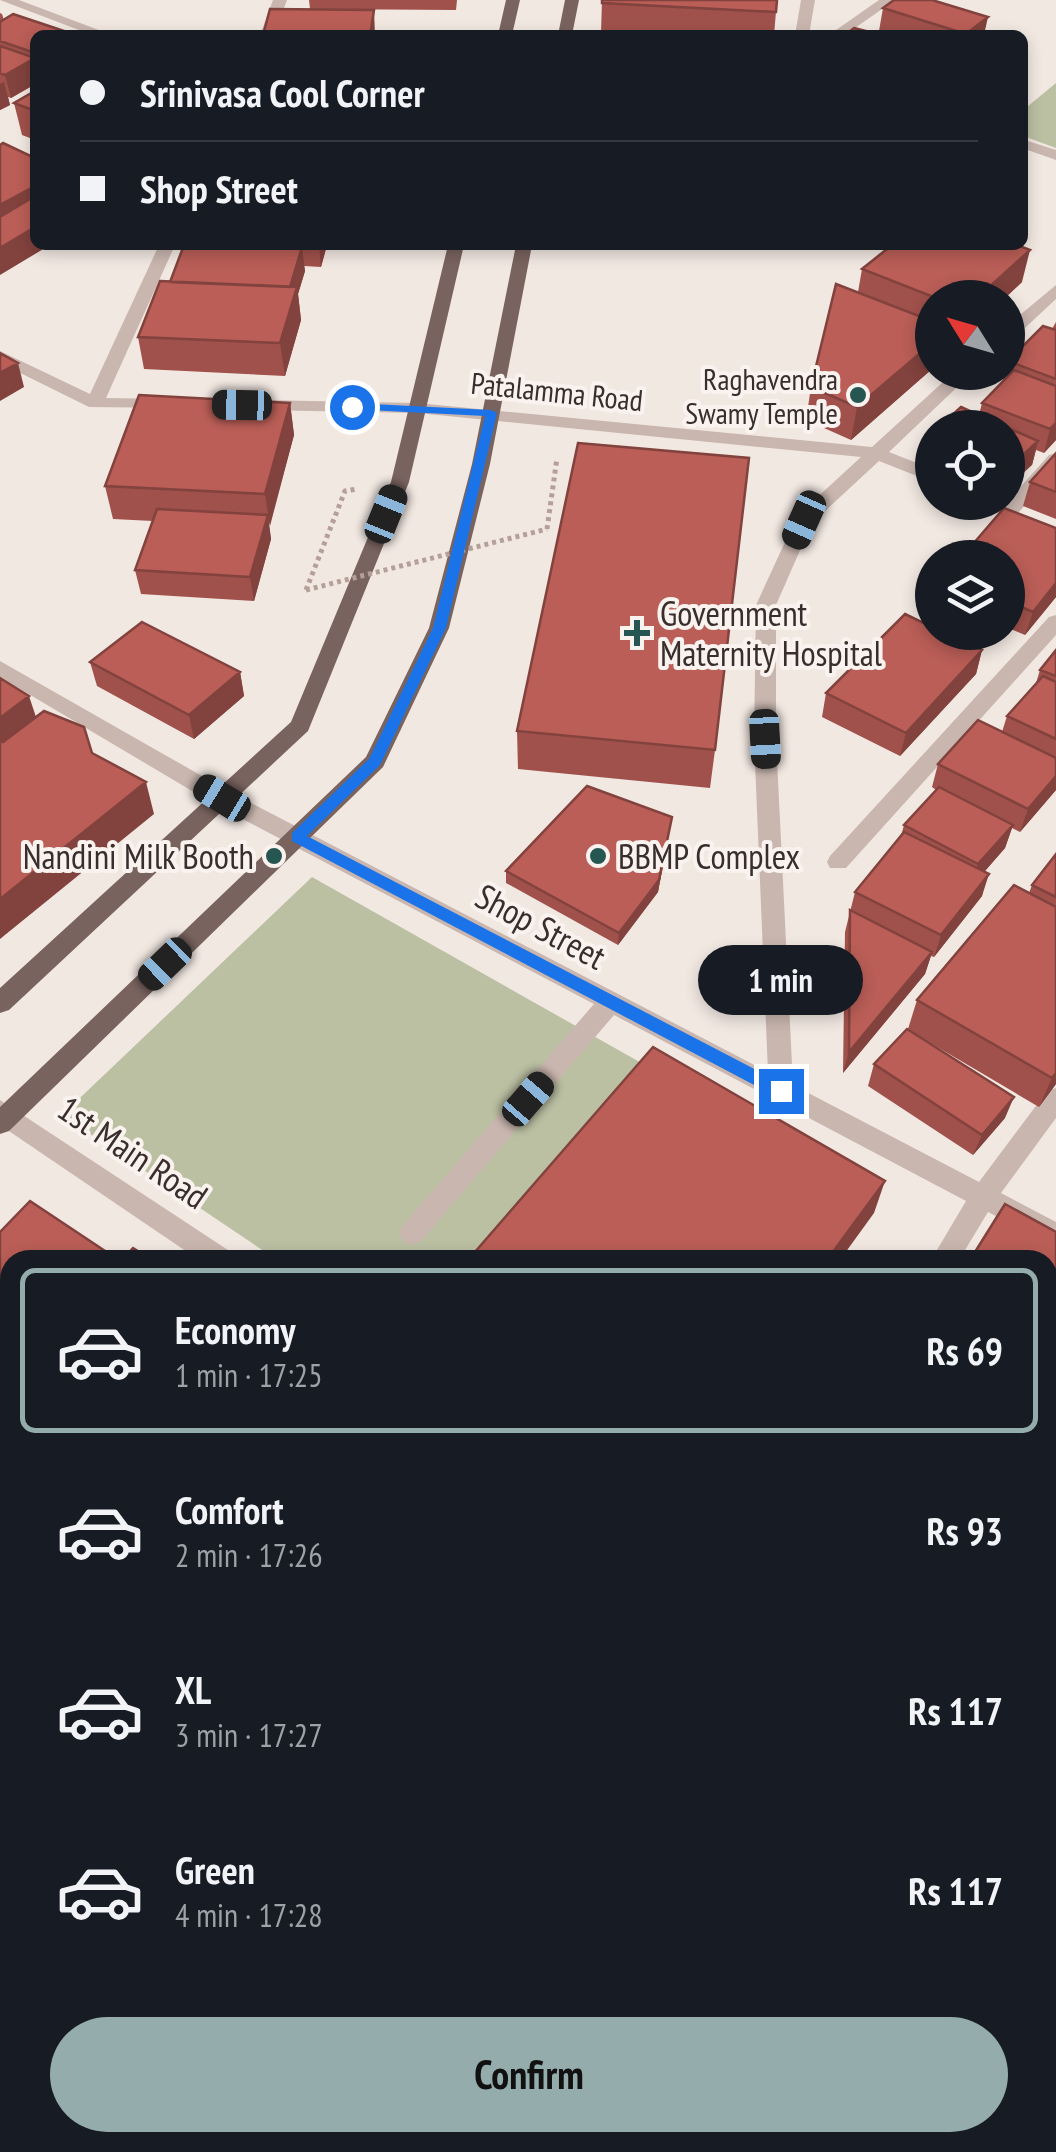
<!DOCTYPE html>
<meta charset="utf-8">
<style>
:root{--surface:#171b24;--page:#242831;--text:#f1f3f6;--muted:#9ea1a6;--line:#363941;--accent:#95acac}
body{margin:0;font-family:"PT Sans Narrow",sans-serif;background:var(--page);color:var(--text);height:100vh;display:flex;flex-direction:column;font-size:38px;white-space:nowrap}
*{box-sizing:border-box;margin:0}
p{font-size:32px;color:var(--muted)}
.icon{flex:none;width:55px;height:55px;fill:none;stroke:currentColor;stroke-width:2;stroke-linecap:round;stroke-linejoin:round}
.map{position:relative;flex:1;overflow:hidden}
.panel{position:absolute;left:0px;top:1250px;width:1058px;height:902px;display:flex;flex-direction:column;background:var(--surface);border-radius:30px 30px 0 0;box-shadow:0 5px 15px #0003}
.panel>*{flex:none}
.guide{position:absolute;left:30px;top:30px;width:998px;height:220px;border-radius:15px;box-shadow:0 5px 15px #0003;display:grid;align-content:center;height:220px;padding:0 50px;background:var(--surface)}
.needle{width:65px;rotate:307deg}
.fabs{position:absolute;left:915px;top:280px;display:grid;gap:20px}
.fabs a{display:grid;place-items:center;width:110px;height:110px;border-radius:50%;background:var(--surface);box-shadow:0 5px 15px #0003;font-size:50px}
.end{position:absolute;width:45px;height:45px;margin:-22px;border:12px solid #1a73e8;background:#fff;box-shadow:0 0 0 5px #fff}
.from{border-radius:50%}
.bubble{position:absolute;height:70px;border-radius:35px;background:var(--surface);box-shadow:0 5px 15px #0003;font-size:32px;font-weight:600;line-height:70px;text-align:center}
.car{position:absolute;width:30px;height:60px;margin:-30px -15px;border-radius:12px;box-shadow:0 0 8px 2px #0007;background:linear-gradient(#222 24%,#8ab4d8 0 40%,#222 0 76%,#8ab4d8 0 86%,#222 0)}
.guide b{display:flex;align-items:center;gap:35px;height:95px;font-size:38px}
.guide b+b{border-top:2px solid var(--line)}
.guide i{width:25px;height:25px;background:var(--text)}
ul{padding:18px 0 0;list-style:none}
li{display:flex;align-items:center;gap:30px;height:165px;margin:0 20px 15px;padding:0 30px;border:5px solid transparent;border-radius:15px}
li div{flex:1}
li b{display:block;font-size:38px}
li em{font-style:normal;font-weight:600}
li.active{border-color:var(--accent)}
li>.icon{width:90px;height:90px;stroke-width:1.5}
.cta{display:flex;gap:20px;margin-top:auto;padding:20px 50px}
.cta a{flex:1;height:115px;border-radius:60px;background:var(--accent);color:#111;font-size:40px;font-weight:600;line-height:115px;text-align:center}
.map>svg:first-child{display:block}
.green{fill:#bbc0a3}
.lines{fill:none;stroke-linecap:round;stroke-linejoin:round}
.path{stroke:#b5a099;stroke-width:5;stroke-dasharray:4 4;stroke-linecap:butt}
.minor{fill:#c9b6af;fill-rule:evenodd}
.major{fill:#79635f;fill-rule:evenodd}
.path-bridge{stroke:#b5a099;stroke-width:5;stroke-dasharray:4 4;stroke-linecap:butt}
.wall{fill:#a0514b}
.shaded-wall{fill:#82423d}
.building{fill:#ba5e57;stroke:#82423d;stroke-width:2.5}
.route{fill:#1a73e8}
.poi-dot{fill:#255651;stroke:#f9f2ee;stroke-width:4}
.labels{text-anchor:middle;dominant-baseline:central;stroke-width:8;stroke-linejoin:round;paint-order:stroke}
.far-poi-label{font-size:30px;fill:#392e2c;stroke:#f9f2ee;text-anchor:end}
.far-street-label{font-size:30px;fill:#392e2c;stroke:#f9f2ee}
.poi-label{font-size:35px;fill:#392e2c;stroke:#f9f2ee;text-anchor:start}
.street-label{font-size:35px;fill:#392e2c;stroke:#f9f2ee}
</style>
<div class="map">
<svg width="1056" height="2152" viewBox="0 0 1056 2152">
<rect width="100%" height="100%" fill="#f2e8e2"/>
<!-- green -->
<path class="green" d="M1056 83V148L1023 136 1022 111Z
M312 877 652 1069 494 1260H277L62 1115Z"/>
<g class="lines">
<!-- path -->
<path class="path" d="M547 529 557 458
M306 590 345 491 357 489"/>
<!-- minor -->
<path class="minor" d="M0 0H19L112 35H92Z
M273 0H287L274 35H260Z
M801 0H815L809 35H795Z
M879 0H895L845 35H829Z
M1022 139 1056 150V160L1022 148Z
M159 245H175L106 398 169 399 175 400V408L89 407 0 363V351L90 394Z
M1056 285V299L1014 338 1008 339V325Z
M954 372H973L889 452 932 469V482L879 461 812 523 776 605V739L793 1085 979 1182 1047 1091 1056 1088V1118L1001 1193 1056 1222V1247L988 1212 959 1260H931L966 1201 614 1015 421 1241 412 1245 403 1241 399 1233 403 1225 594 1004 214 804 0 677V661L230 792 768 1072 754 739 756 605 797 516 861 457 417 413 259 410 250 405 259 400 417 403 872 447Z
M1056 453V470L1018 513H1004V505L1049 455Z
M1056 615V635L846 868H830L827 862 830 856 1049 617Z
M0 1100 231 1252 234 1260H199L0 1125Z
M10 1729V1769L0 1773V1733Z
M1048 1798 1056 1801V1836L1048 1833Z
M371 2142H409L405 2152H367Z"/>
<!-- major -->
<path class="major" d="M506 0H520L512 35H498Z
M565 0H579L572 35H558Z
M448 245H464L409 482 308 731 9 1010 0 1013V988L291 722 391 482Z
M516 245H532L490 464 449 628 383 767 9 1131 0 1134V1107L366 757 429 628 472 464Z
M0 1680 10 1684V1720L0 1716Z
M541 2142H586L590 2152H545Z"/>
<!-- path-bridge -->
<path class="path-bridge" d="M306 590 547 529"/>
</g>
<!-- wall -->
<path class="wall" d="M309 0H457L456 10 310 9Z
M602 0H777L774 35H633L601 33Z
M883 8 984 35H892L879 31Z
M0 13 2 14 4 20 35 35V140L22 135 14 103 35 91 34 85 11 98 8 97 10 105 0 110Z
M183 245H327L321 267 304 266 305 271 298 294 301 320 285 376 144 369 138 337 170 282 183 248Z
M862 269 1022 282 1005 298H932V369L851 440 806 420 811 387 858 292Z
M1056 322V440L1044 453 1036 450 1032 465 1008 428 979 415 982 403 1002 383 1005 372H1008V361L1052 329Z
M290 403 294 435 269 526 271 539 254 601 141 594 135 570 153 521 113 519 105 486Z
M932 432V465L922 460 928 436Z
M1056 453V519L1023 506 1030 482Z
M1056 528V597L1025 635 1008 628V558Z
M982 650 976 674 900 756 822 717 826 693Z
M1056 650V790L1020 832 1012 828 1005 848 985 871 982 896 934 957 931 956 925 974 843 1073 845 932 855 892 901 836 904 825 936 790 932 787 938 764 1002 732 1007 716 1036 683 1040 670Z
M90 662 240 672 244 696 194 739 97 686Z
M517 731 715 750 710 788 518 769Z
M672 817 658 892 618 945 506 883V871Z
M1056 854V1084L1039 1107 922 1038 1005 1118 973 1155 868 1086 874 1064 908 1029 917 1000 1029 893 1032 885Z
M0 1232 10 1260V1350L0 1342Z
M1056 1232V1502L1048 1519V1260Z
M1056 1535V1605L1048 1599V1549Z
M1048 1600 1056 1606V1760L1048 1754Z
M1048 1828 1056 1834V2022L1048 2015Z
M762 2142H960L956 2152H773Z"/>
<!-- shaded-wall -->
<path class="shaded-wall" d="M374 10 375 35H370Z
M988 17 984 35H966V34Z
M35 58V72L30 70 33 85 11 98 5 75Z
M4 82 10 105 0 110V84Z
M35 186V213L0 232V205Z
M35 227V245H50L0 275V248Z
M319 245H327L321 267Z
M302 247 305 271 298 294 301 320 285 376 280 343 290 288Z
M1030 250 1022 282 1005 298H977Z
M932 343V369L851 440 857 407Z
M18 363 24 387 0 401V373Z
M290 403 294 435 270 526 265 494Z
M1056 423V440L1044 453 1050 429Z
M1038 441 1032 465 1008 487V469Z
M268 515 271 539 254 601 250 577Z
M1056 583V597L1025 635 1033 612Z
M982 650 976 674 900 756 906 733Z
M240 672 244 696 194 739 189 715Z
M29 696 37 720 0 747V718Z
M1056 776V790L1020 832 1028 809Z
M146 782 154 814 0 939V899Z
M672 817 658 892 618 945 619 933Z
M1013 825 1005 848 971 887 978 864Z
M989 874 982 896 934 957 941 935Z
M932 952 925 974 843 1073 849 1052Z
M1056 1073V1084L1039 1107 1052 1078Z
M1014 1097 1005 1118 973 1155 982 1135Z
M885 1181 874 1213 840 1260H827Z
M1 1367 10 1382V1386L0 1398Z
M10 1532V1560L0 1571V1543Z
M0 2000 10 2010V2017L0 2007Z
M10 2107V2127L0 2140V2120Z
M152 2142H162L171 2152H162Z
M240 2142H249L242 2152H233Z"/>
<!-- building -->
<path class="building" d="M602 0H777L776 12 602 3Z
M894 0H932L988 17 966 34 883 8Z
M270 9 374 10 370 35H263Z
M13 14 76 35H35V53L0 41V22Z
M854 28 881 35H845Z
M0 46 35 58 5 75 0 73Z
M35 91V111L14 103Z
M3 143 35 158V186L0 205V145Z
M30 199 35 201V227L0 248V217Z
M184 245H251L302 247 290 287 170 282Z
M892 245H1017L1030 250 977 298H936L862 269Z
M160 281 297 287 280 343 138 337Z
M836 284 932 321V343L857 407 811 387Z
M1043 326 1056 330V379L1008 361Z
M0 353 18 363 0 373Z
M1014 370 1056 386V423L1050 429 982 403Z
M139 395 290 403 265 494 105 486Z
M961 407 1007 428H938Z
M1008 428 1038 441 1008 469Z
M578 443 749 458 715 750 517 731Z
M1056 453V492L1030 482Z
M1004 508 1056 528V583L1033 612 1008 601V558H961Z
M157 509 268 515 250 577 135 570Z
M905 614 932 627V632H945L982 650 906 733 826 693Z
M142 622 240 672 189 715 90 662Z
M1056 650V676L1040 670Z
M1043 676 1056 682V739L1007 716Z
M0 678 29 696 0 718Z
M44 711 84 727 92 753 146 782 0 899V741L3 742Z
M978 720 1056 758V776L1028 809 938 764Z
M587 786 672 817 659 880 619 933 506 871Z
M939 787 1013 825 978 864 904 825Z
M904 832 989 874 941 935 855 892Z
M1056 854V897L1032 885Z
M1014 885 1056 907V1073L1052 1078 917 1000Z
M850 910 932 952 849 1052Z
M907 1029 1014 1097 982 1135 874 1064Z
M653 1047 885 1181 827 1260H468Z
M30 1201 114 1257 111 1260H10V1339L0 1332V1232Z
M1005 1204 1056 1232V1359L1048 1354V1260H970Z
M133 1248 152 1260H122Z
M1048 1382 1056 1387V1502L1048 1519Z
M10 1397V1532L0 1543V1407Z
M1056 1540V1575L1048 1569V1555Z
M1048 1600 1056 1606V1740L1048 1735Z
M0 1790 10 1800V1993L0 1983Z
M1048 1828 1056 1834V2000L1048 1994Z
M0 2007 10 2017V2107L0 2120Z
M10 2113V2142H152L162 2152H0V2126Z
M177 2142H240L233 2152H187Z
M775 2142H960L956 2152H786Z"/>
<!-- route -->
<path class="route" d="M352 403 491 410 497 413 446 628 380 765 307 836 787 1086V1096H775L292 841V833L369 759 433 628 485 416 348 409Z"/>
<!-- markers -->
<g class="poi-dot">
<circle cx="858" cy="395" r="10"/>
<path d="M632 618h10v10h10v10h-10v10h-10v-10h-10v-10h10z"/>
<circle cx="274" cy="856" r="10"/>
<circle cx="598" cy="856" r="10"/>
</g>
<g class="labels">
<!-- far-poi labels -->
<g class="far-poi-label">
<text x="838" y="378">Raghavendra<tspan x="838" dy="34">Swamy Temple</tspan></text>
</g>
<!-- far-street labels -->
<g class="far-street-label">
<text transform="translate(557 391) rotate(6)">Patalamma Road</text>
</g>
<!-- poi labels -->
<g class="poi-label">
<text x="660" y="613">Government<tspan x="660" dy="40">Maternity Hospital</tspan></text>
<text x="254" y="856" text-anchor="end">Nandini Milk Booth</text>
<text x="618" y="856">BBMP Complex</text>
</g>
<!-- street labels -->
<g class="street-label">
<text transform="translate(541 926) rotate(28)">Shop Street</text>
<text transform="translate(133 1152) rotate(34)">1st Main Road</text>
</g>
</g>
</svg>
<div class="fabs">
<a><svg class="needle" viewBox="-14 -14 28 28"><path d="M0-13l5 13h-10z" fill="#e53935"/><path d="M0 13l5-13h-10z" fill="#9ea1a6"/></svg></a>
<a><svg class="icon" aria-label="locate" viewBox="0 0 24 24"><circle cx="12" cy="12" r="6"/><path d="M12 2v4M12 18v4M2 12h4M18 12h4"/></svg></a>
<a><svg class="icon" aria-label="layers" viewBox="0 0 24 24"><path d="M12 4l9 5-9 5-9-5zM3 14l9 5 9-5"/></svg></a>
</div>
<i class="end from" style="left:352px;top:407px"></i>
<i class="end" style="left:781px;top:1091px"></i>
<div class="bubble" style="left:698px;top:945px;width:165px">1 min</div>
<i class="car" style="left:242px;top:405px;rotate:271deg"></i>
<i class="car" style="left:386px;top:514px;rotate:22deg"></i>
<i class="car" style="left:804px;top:520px;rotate:204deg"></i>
<i class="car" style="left:765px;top:739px;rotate:177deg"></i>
<i class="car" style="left:222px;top:798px;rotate:301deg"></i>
<i class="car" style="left:165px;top:964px;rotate:226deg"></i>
<i class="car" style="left:528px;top:1099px;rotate:41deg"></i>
<div class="guide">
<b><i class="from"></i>Srinivasa Cool Corner</b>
<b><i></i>Shop Street</b>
</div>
<section class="panel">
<ul>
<li class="active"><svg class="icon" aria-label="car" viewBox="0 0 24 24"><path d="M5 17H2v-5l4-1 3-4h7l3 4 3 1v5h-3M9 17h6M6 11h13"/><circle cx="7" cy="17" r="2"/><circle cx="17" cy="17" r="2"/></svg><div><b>Economy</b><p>1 min · 17:25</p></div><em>Rs 69</em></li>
<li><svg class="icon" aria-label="car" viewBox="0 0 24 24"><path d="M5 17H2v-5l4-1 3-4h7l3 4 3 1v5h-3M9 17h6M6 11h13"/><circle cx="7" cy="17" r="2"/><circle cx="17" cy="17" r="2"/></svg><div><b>Comfort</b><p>2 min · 17:26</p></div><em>Rs 93</em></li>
<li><svg class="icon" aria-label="car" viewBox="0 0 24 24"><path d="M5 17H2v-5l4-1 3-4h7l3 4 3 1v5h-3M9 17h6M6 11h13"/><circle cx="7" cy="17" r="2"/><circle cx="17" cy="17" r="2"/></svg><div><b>XL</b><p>3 min · 17:27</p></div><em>Rs 117</em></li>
<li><svg class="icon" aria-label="car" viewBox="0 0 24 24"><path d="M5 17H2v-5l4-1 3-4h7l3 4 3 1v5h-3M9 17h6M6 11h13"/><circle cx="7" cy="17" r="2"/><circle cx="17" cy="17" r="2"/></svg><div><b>Green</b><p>4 min · 17:28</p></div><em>Rs 117</em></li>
</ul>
<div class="cta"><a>Confirm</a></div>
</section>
</div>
